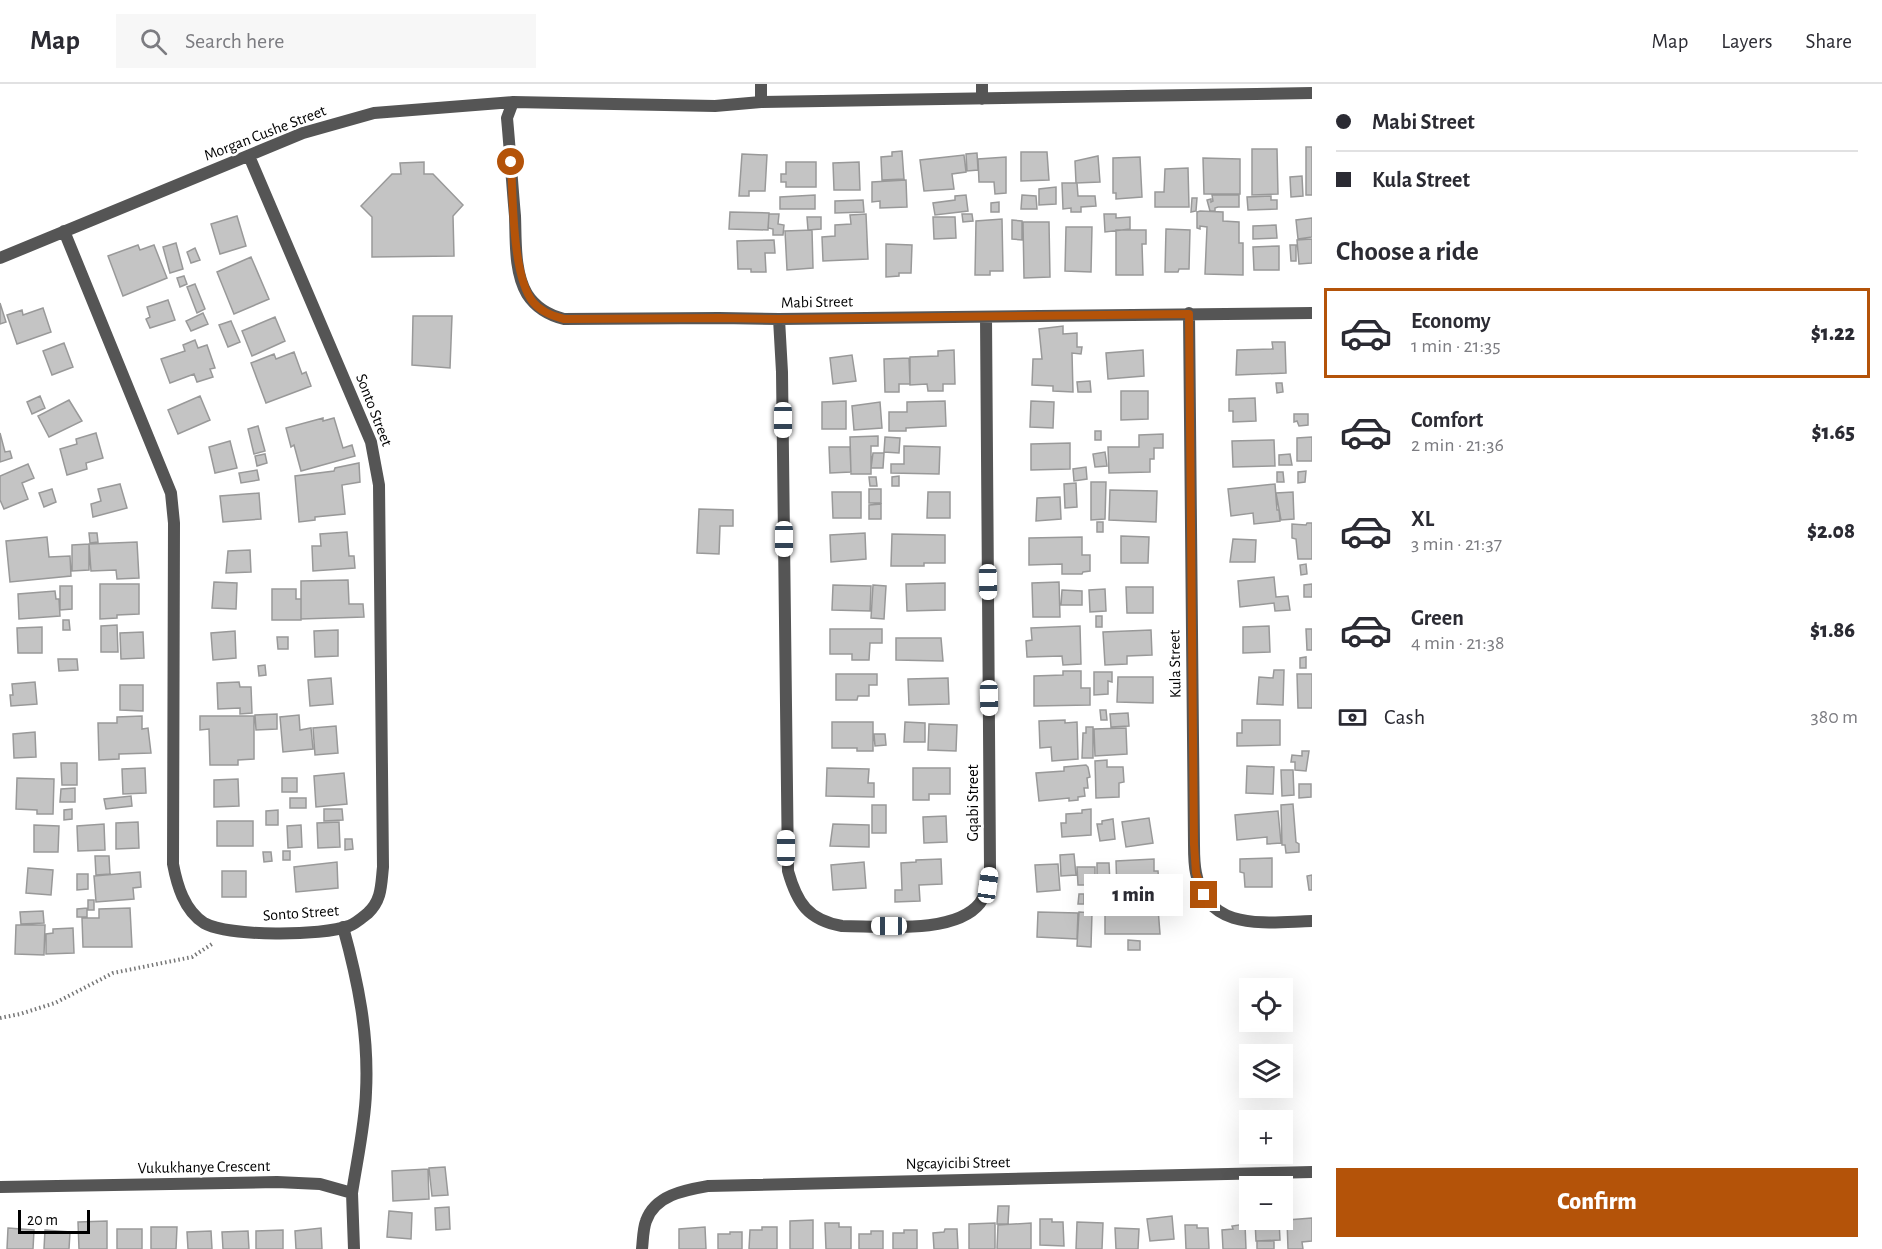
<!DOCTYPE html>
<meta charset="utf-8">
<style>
:root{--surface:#fff;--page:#f7f7f7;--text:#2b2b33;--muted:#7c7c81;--line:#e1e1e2;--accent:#b45309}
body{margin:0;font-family:"Alegreya Sans",sans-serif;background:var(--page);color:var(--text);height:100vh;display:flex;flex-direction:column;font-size:22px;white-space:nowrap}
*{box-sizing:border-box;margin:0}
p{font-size:20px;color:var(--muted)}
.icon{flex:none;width:33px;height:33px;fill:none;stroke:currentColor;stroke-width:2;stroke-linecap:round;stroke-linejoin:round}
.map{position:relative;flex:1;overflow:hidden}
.side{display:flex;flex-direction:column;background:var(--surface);width:570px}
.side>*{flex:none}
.top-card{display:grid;align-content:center;height:132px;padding:0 24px;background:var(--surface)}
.buttons{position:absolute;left:1239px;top:894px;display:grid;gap:12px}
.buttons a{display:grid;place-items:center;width:54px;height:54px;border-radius:0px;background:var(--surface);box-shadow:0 6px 24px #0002;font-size:30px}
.scale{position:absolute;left:18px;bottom:15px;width:72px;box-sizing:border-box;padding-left:6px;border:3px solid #000;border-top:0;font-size:16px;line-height:21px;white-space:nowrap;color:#000;-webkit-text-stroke:4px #fff;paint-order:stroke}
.end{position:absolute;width:27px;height:27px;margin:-14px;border:8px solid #b45309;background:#fff;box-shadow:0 0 0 3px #fff}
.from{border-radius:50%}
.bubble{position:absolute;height:42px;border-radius:0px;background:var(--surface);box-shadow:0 6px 24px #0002;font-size:20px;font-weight:800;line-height:42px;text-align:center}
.car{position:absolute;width:18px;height:36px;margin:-18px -9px;border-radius:8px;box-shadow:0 0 4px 2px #0007;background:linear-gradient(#fff 24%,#345 0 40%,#fff 0 76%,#345 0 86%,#fff 0)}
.top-card b{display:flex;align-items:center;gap:21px;height:57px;font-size:22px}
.top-card b+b{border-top:2px solid var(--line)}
.top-card i{width:15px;height:15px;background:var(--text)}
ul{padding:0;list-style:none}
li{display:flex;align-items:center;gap:18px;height:90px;margin:0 12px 9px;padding:0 12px;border:3px solid transparent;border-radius:0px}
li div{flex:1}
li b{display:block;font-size:22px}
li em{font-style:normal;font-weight:800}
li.on{border-color:var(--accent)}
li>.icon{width:54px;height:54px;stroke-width:1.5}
h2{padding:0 24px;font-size:27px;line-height:72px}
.pay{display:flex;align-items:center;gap:15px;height:66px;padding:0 24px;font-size:22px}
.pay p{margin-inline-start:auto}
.action{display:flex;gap:12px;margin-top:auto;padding:12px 24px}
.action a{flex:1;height:69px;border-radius:0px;background:var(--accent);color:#fff;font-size:24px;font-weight:800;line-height:69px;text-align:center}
header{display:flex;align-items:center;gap:36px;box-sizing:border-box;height:84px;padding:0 30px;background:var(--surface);border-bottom:2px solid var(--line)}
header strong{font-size:28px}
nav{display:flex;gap:33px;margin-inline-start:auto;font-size:21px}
.search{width:420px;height:54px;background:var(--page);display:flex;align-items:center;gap:15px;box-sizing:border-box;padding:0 21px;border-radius:0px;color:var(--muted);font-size:22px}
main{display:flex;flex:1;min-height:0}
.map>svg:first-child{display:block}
.building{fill:#c4c4c4;stroke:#999;stroke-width:1.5}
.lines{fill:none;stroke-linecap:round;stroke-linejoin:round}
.path{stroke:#777;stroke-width:4;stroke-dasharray:1.5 3;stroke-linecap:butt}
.minor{stroke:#555;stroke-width:12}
.route{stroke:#b45309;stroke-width:8}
.labels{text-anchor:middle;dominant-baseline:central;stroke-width:5;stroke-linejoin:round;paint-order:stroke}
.street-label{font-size:16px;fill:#000;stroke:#fff}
</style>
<header>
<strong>Map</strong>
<div class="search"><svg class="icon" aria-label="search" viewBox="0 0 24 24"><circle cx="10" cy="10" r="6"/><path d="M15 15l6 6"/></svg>Search here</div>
<nav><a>Map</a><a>Layers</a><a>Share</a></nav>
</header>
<main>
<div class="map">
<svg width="1312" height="1165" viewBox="0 0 1312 1165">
<rect width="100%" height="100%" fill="#fff"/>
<!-- building -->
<path class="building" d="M1306 63H1312V111H1306Z
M1252 65H1277L1278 110 1252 111Z
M902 67 904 95 882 96 881 73 892 72V68Z
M1021 68H1047L1049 96 1021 97Z
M977 69 978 86 967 87 966 70Z
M742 70 767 71 765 107H749V112H739Z
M964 71 966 88 952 90 954 105 924 107 920 76Z
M1098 72 1100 98 1076 99 1075 77Z
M1006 73V109L995 110 994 98H979L978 75Z
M1140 73 1142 113 1116 115V109H1113V74Z
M1203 74 1240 75V110H1204Z
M424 78V90H433L463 121 453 132 454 172 372 173V133L361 122 392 90H401L400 79Z
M786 78H816V103H786V98H781V90H786Z
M859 78 860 106H834L833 79Z
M1188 84 1189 123H1155V108H1164L1165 85Z
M1302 92 1303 112 1291 113 1290 93Z
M906 96 907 123 880 124V117L872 118V98Z
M1062 99H1077L1078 112H1095L1096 122 1081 123V128H1071V124L1063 125Z
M1056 103V120L1039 121V105Z
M815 111V125H780V113Z
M966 111 968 127 935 131 933 119 955 116V112Z
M1022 111 1036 112 1037 125H1021Z
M1212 111H1239V123H1218L1215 124V127H1210L1207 116 1211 115V118L1213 117Z
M1271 112V116H1277V125L1248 126 1247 113Z
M1192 114H1197L1196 127 1191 128Z
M863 116 864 128 835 129V117Z
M999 118V128H991V119Z
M1200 127 1223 128V137L1239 138V159H1243V191L1205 190 1207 143 1200 142V145L1197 144V128Z
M730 128 769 129 768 146 729 145Z
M769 130H779L778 140 784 141 783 151H773V145L768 144Z
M866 130 868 175 823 177 822 153 835 152V141L851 140 850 131Z
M962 130H972L973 137 963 138Z
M1104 130H1116V134L1130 133V145L1105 148Z
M237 132 246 162 220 170 211 140Z
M807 133H821V145L808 146Z
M933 133H955L956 154 934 155Z
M1312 134V153L1298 155 1296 136Z
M1002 135 1003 187H990V191H975L976 137Z
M1012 136 1022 137V156L1012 155Z
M1023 138H1049L1050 193 1024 194Z
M1276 141 1277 154 1253 155V142Z
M1066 143H1092L1091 188 1065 187Z
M1166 145 1190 146 1189 185H1179L1178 188H1165Z
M812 146 813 184 787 186 785 147Z
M1116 146H1146V160H1142L1143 191H1116Z
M1312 155V179L1299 180 1297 156Z
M774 156 775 169H765L766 188H751V185H738L737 157Z
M176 159 183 185 170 189 163 163Z
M886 160 912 161 911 189H899V192L886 193Z
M138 161 140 166 154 161 167 194 123 212 108 172Z
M1290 161H1296V177H1291Z
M1279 162V186H1254L1253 163Z
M195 164 200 176 191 179 187 168Z
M251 173 269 215 234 230 217 188Z
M184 192 187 200 180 203 177 194Z
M195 200 205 225 197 229 187 203Z
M168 216 175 236 150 244 146 235 150 233 147 223Z
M0 219 6 238 0 240Z
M43 224 51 248 17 260 7 231 22 226 23 231Z
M203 229 208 240 191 247 186 237Z
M413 232H452L450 284 412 281Z
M275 233 285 257 252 272 242 247Z
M231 237 240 258 228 263 219 241Z
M1063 242V250L1077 249V263H1082L1081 270 1072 269 1073 308 1053 307V302L1032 301 1033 275H1042L1039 245Z
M195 256 198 264 207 261 215 284 210 285 213 293 197 298 194 290 170 299 161 275 185 267 183 261Z
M1272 258H1285L1286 289 1236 291 1237 266 1273 265Z
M64 259 73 283 52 291 43 267Z
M954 266 955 300H943V307H928L927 300 910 301V273L938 272V267Z
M1143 266 1144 292 1108 295 1106 269Z
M294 268 302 290 306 288 311 302 266 319 251 279 274 270 276 275Z
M852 271 856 297 833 300 830 274Z
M909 274 910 300H899V308H885L884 275Z
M1090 297 1091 308H1078L1077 298Z
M1276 299H1282L1283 308 1277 309Z
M1121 307H1148V335L1121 336Z
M40 312 45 324 32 330 27 318Z
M200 312 210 336 178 350 168 326Z
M1255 314 1256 337 1233 338V327H1229V315Z
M69 316 82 337 49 353 38 332Z
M846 317V345H822V318Z
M945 317 946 342 906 344V347H889V328H907V318Z
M1031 317 1054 318 1053 344 1030 343Z
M880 318 882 344 854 346 852 322Z
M1294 330H1308V341L1299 342 1297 337 1294 338Z
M323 334V337L334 334 343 364 352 361 355 372 301 387 294 361 291 363 286 344Z
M258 342 265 367 254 370 248 345Z
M1095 347H1101V356H1095Z
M0 349 5 368 10 367 12 374 0 378Z
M96 349 103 374 86 379 87 385 67 391 60 365 77 360 76 355Z
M1163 350V364H1154V375H1150V388L1109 389 1108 363H1139V351Z
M878 352V362H871V390H851L850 353Z
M885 353 900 354 899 369 884 368Z
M1312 353V377H1297V354Z
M1274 356 1275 382 1233 383 1232 357Z
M230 357 237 384 215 389 209 363Z
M1070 359V385L1031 386V360Z
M904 362 940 363 939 390 891 389V380H904Z
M829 363H850L851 388 830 389Z
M1105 368 1107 382 1095 383 1093 370Z
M873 369H884L883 384H871Z
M265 370 267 379 257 382 255 372Z
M1290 370 1292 381H1279V371Z
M359 379 360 398 342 401 345 430 315 433V436L299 438 295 392 334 387 335 384Z
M28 380 34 394 22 399 28 415 4 425 0 416V392Z
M1086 383 1087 395 1074 397 1073 385Z
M257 386 259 396 241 399 239 389Z
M1306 387 1305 398 1298 399V388Z
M1277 388H1283L1284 398H1277Z
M899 392V402H892V393Z
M869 393H876L877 402H870Z
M1091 398H1106L1105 435 1091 436Z
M1076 399 1077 423 1065 424 1064 400Z
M120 400 127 424 93 433 91 420 101 417 98 405Z
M1275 400 1277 426H1279L1280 437 1254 440 1253 429 1231 432 1228 405Z
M52 405 56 418 44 423 39 409Z
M869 405H881V419H869Z
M1110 406 1157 407 1156 438 1109 436Z
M832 408H861V434H833Z
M928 408H950V434H927Z
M1293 408 1294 435 1281 436 1276 409Z
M259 409 261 435 223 438 220 412Z
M1060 413 1061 435 1036 437 1037 414Z
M881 420V435H869V421Z
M699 425 733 426V442H720L719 470 697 469Z
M1097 438H1103V448H1097Z
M1307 439H1312V475H1298L1296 455 1292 454V440L1306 441Z
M347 448 349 472H354L355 484 313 487 312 462H321L320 450Z
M89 449H97L98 458 90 459Z
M865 449 866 475 831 478 830 451Z
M892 450 945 451V479H924V482H891Z
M1121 452 1149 453 1148 479H1121Z
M47 453 49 473 70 472 71 492 10 498 6 457Z
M1082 453V471H1090V487L1083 488 1082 490H1062V480L1029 481V454Z
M1233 455 1256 456 1255 478H1230Z
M137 458 139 494 117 495 116 486 91 487 89 460Z
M89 460V486L72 487V461Z
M250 466 251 488 226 489 228 467Z
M1306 480 1307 490 1301 491 1300 481Z
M1274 493 1276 513 1288 512 1290 526 1275 527 1274 519 1240 523 1238 497Z
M348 496 349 520H363L364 533 301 535V497Z
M214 498 237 499 236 525 212 524Z
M1059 498 1060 533H1033L1032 499Z
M945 499V526L907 527 906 500Z
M100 500H139V530L117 531V534L100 535Z
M1312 500V513H1304V501Z
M833 501 871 502 870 527 832 526Z
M873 501 886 502 884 535 871 534Z
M60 502H72V525L60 526Z
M1126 503H1153V529H1127Z
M272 505H296V515H301V536H272Z
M1105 505 1106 527 1090 528 1089 506Z
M1062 506 1082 507V521H1061Z
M55 507 56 515H59L60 532 19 535 18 510Z
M1096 532H1102V543H1096Z
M63 536H69L70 546H63Z
M117 541 118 568H101V542Z
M1080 542 1081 580 1063 581 1062 572 1027 573 1026 557 1032 556 1031 544Z
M1269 542 1270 568 1243 569V543Z
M42 543V569H18L17 544Z
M830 545H882V559H870L869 576H852V570H830Z
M1306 545H1312V566H1307Z
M338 546V572L315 573 314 547Z
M1151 546 1152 571 1127 572V580L1105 581 1103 548Z
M235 547 236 574 213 576 211 549Z
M143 548 144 574 121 575 120 549Z
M277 553H288V565H278Z
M896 554H941L943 577 896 576Z
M1306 573V584H1300V574Z
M58 575H77L78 586 59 587Z
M265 581 266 591 259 592 258 582Z
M1274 586H1284L1283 621 1257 620 1259 593 1273 594Z
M1063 587H1081V604H1090V621L1034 622V592L1063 591Z
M1094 588H1112V598L1108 597V610L1094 611Z
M836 590H877V601H869V612H858L857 616H836Z
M1297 590H1312V624H1298Z
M1118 593H1153V619L1117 618Z
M331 594 333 620 310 622 308 596Z
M948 594 949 620 909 621 908 595Z
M35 598 37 620 11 622 10 611H13L12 600Z
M239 598 240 603H251L252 629 240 630V624L218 625 217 599Z
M120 601H143V627L120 626Z
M1100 626H1106L1107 636H1101Z
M1128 629 1129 642 1111 643 1110 630Z
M277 630V645L256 646 255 631Z
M299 631 300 646 311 644 313 665 283 668 280 633Z
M142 632V645L148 644 151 669 119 670V675L99 676 98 639H117V633Z
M200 632H254V675L238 676V681H210L209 645 200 646Z
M1065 636V639L1077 638 1078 675 1052 677 1051 663 1040 664 1039 637Z
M1242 636H1280V661L1237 662V649H1242Z
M832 638H873V667H857V664H832Z
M905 638 925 639V658H904Z
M929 640 957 641 956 667 928 666Z
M336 642 338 669 315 671 313 644Z
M1086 643H1093V674H1082L1083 649H1086Z
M1126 644 1127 670 1095 672 1094 645Z
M35 648 36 673 14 674 13 650Z
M874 650H885L886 661 875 662Z
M1302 667H1309L1306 687 1295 686V678H1291L1292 671 1302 672Z
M1107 676V683H1123L1124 698 1119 699V713L1096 714 1095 677Z
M61 679H77V701H62Z
M1086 681 1088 683 1090 693 1087 694 1088 704H1084L1085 712 1078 713V716L1069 717V714L1039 717 1036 689 1064 687V683Z
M1247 682 1274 683 1273 710 1246 709Z
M145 684 146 709 123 710 122 685Z
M827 684 869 685 868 699H874V713L826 712Z
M913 684H950V710H929V716H913Z
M1281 686H1293L1294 711 1282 712Z
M344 689 347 720 316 723 314 692Z
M17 694 54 695 53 730H37V726L16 725Z
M282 694H297V708H282Z
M238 695 239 722 214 723V696Z
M1299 700H1311V713L1299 714Z
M75 704V718H60L61 705Z
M131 712 132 722 106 725 104 715Z
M290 714H306V724H290Z
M1293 720 1296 758 1299 760V768L1286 769 1285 761H1282L1281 721Z
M872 721H886V749H872Z
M72 725V735L64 736V726Z
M324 725H342L343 736 324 737Z
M1091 725V751L1062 753 1061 739H1066V730L1082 729V726Z
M278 726V741H266V727Z
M1278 727 1281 759 1267 760V753L1237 756 1235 731Z
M946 732 947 758 924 759 923 733Z
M1149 734 1153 759 1126 763 1122 738Z
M1113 735 1115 755 1100 757 1097 740H1102V737Z
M217 737H253V762H217Z
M138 738 139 764 116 765V739Z
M339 738 340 763 318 764 317 739Z
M104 740 105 766 78 767 77 742Z
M833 740 869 741V763L830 762Z
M34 741 59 742 58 768H34Z
M301 741 302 763 288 764 287 742Z
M345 755H352L353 765 345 766Z
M283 767H290V776H283Z
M263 768H271L272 777 264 778Z
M1074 770 1076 791 1061 792 1060 771Z
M95 772H109L110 790 96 791Z
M1272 774V803H1245L1244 789 1240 788V775Z
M941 775 942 800 919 801 920 817 895 818V806H902L901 779 916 778V776Z
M1154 775V787H1158L1159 801 1129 802V808H1117L1116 777Z
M337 778 338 804 296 808 294 783Z
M864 778 866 804 833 806 831 781Z
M1097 779H1109L1110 799 1097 800Z
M1058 780 1060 806 1037 808 1035 781Z
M1077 783H1095V801H1078Z
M28 784 53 786 51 811 26 809Z
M222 787H246V813H222Z
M140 788 141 803 133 804 134 815 96 818 94 792Z
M77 790H88V805L77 806Z
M1312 791V806H1309L1307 792Z
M1079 810H1084V820H1078Z
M88 816H94V826H88Z
M1085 817H1094V826L1086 827Z
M87 824V833H77V825Z
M130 824 132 863H83L82 834H99V825Z
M1158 824 1160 850H1105V825Z
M43 827 44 839 21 840 20 828Z
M1038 828 1078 829 1077 855 1037 853Z
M1079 828 1092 829 1091 863 1077 862Z
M16 841H45L44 871 15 870Z
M73 844 74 869 46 870V850L53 849V845Z
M1128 856 1140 857V866H1128Z
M445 1083 448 1111 432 1112 429 1084Z
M428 1085 429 1115 393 1117 392 1087Z
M998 1122H1009L1008 1140H997Z
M449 1123 450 1145 436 1146 435 1124Z
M389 1127 412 1129 411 1155 387 1153Z
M1172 1132 1174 1155 1150 1157 1147 1135Z
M1312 1134V1157L1302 1158 1303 1165H1288L1287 1136Z
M1040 1135H1052V1138H1063L1064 1162 1040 1161Z
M813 1136V1165H790V1137Z
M1255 1136H1279L1280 1156 1256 1157Z
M107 1137V1165H79L78 1138Z
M1077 1138 1103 1139 1102 1165H1076Z
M825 1139H839V1143H851V1165H826Z
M995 1139V1165H969V1140Z
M1031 1139V1165H997L998 1141Z
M1245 1140 1246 1165H1223L1222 1146 1233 1145 1232 1142Z
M1185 1141H1197V1144H1208L1209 1165H1186Z
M151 1143H177L176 1165H151Z
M705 1143 706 1165H679V1145Z
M762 1143H777V1165H749L750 1146H762Z
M8 1144 34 1146 33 1165H7Z
M321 1144 322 1165H296L295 1147Z
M1115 1144 1139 1145 1138 1165H1116Z
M117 1145H142V1165H117Z
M945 1145H957L958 1165H934L933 1149 944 1148Z
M45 1146 70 1148 69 1165H44Z
M283 1146V1165H256V1147Z
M904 1146H917V1165H893V1149H904Z
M211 1147 212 1165H188L187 1148Z
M248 1147 249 1165H223L222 1148Z
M871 1147H883V1165H859V1150H871Z
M730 1148H742V1165H718V1150H730Z
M1257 1157H1274V1165H1257Z"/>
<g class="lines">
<!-- path -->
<path class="path" d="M0 934 20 930 55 919 113 889 192 873 212 860"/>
<!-- minor -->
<path class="minor" d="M982 0V15
M513 18 507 34C510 66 512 99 515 132 516 156 514 188 527 210 536 224 548 231 564 235L719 234 779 235 1312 229
M761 18V0
M64 147 171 409 174 439 173 780C177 801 184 826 204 839 229 853 322 852 349 842 355 840 363 833 368 829 382 816 381 801 383 783L379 401 371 358 249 72
M0 174 303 49 374 29 513 18 715 22 761 18 1312 9
M1189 229 1194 761C1194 770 1194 780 1196 789 1207 849 1266 838 1312 837
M779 235 782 288 788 787C797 819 808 836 842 842 880 842 955 851 980 819 987 809 989 795 990 784L986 233
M343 843C358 897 369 951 366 1008 365 1041 357 1076 352 1109
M0 1103 277 1098 320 1100 352 1109 354 1165
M642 1165C643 1156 643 1145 646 1137 655 1111 685 1106 708 1102L1312 1088"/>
</g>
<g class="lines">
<!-- route -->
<path class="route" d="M511 78C513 112 512 192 533 218 541 228 552 232 564 235L719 234 779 235 1189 230 1194 760 1196 789 1204 811"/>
</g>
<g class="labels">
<!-- street labels -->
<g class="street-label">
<text transform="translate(265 49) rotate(-21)">Morgan Cushe Street</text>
<text transform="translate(817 218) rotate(-1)">Mabi Street</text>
<text transform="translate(374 326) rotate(69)">Sonto Street</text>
<text transform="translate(1175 580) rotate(-91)">Kula Street</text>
<text transform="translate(973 719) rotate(-90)">Gqabi Street</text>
<text transform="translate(301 829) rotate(-4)">Sonto Street</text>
<text transform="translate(958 1079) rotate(-1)">Ngcayicibi Street</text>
<text transform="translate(204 1083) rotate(-1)">Vukukhanye Crescent</text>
</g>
</g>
</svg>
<div class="buttons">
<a><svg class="icon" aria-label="locate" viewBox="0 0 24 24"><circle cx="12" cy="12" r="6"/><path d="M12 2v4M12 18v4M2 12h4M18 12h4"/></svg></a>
<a><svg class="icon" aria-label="layers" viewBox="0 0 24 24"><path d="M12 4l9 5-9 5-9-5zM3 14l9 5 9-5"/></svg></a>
<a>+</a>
<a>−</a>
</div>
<div class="scale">20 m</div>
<i class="end from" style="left:511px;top:78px"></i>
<i class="end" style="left:1204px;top:811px"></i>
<div class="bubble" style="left:1084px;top:790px;width:99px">1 min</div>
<i class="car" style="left:783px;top:336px;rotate:180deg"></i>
<i class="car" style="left:784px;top:455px;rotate:180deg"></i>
<i class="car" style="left:988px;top:498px;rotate:179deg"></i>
<i class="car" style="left:989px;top:614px;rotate:179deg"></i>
<i class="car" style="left:786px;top:764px;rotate:0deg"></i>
<i class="car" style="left:988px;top:801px;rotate:8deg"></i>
<i class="car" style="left:889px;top:842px;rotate:270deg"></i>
</div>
<section class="side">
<div class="top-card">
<b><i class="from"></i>Mabi Street</b>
<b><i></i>Kula Street</b>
</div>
<h2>Choose a ride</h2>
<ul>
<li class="on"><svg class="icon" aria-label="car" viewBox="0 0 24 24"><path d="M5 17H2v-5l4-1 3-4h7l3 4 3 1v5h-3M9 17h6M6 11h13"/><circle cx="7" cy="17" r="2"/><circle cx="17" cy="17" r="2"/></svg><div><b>Economy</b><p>1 min · 21:35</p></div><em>$1.22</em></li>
<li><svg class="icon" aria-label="car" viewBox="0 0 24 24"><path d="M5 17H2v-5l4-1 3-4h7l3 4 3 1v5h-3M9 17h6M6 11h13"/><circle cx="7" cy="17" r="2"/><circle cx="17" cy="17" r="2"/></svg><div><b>Comfort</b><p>2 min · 21:36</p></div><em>$1.65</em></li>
<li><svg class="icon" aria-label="car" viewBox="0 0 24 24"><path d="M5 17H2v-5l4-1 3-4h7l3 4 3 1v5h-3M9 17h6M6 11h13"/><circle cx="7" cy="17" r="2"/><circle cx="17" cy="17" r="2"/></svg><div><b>XL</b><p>3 min · 21:37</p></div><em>$2.08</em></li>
<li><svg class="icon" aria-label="car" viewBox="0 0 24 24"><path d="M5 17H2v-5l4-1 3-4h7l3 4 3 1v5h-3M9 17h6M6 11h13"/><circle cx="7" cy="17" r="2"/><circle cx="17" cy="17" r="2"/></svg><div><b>Green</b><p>4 min · 21:38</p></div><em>$1.86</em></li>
</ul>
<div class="pay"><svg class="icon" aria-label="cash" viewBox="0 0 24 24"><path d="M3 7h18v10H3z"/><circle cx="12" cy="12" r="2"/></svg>Cash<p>380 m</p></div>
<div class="action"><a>Confirm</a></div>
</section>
</main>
